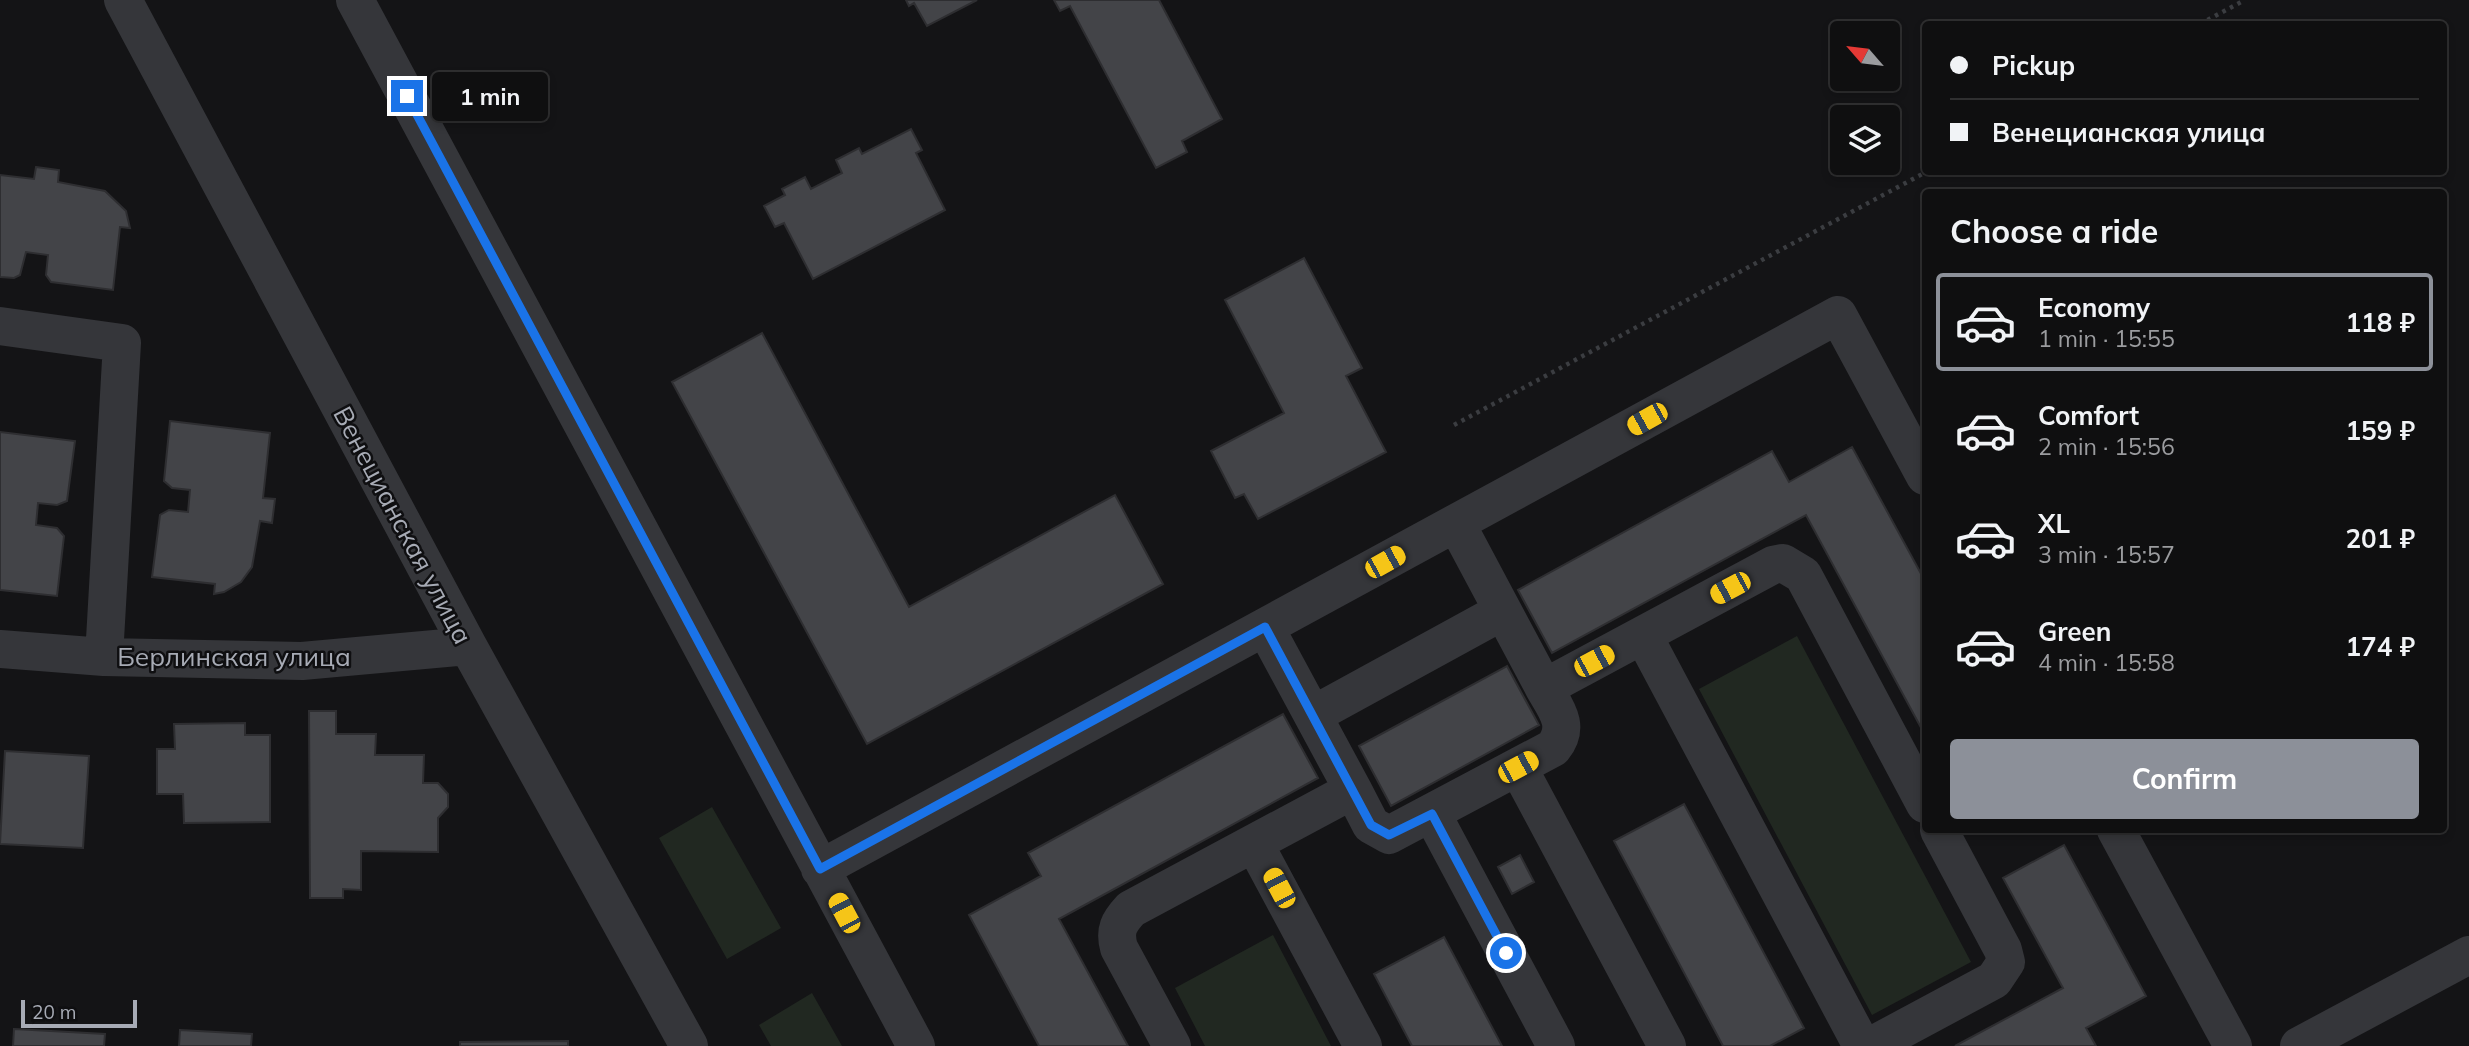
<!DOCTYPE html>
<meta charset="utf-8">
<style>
:root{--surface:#0f0f10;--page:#181819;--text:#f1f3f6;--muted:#9b9c9f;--line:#2f2f30;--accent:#8c9099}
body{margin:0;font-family:Mulish,sans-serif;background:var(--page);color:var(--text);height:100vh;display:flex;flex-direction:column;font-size:26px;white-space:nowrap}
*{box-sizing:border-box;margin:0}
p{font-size:23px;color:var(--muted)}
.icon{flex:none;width:38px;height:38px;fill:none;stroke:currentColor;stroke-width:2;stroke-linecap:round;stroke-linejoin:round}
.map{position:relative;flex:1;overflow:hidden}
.side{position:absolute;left:1922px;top:189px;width:525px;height:644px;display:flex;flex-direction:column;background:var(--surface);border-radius:7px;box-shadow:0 4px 10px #0003,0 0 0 2px var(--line)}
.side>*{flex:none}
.top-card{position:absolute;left:1922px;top:21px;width:525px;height:154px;border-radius:7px;box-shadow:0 4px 10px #0003,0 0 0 2px var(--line);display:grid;align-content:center;height:154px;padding:0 28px;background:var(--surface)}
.needle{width:46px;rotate:298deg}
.tools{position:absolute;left:1830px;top:21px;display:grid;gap:14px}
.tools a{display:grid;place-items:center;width:70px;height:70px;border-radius:7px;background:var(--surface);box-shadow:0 4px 10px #0003,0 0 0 2px var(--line);font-size:35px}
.scale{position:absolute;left:21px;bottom:18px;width:116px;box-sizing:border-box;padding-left:7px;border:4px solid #a7abb5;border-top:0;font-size:19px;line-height:24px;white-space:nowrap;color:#a7abb5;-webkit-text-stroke:5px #0f0f11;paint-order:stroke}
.end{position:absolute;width:32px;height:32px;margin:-16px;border:9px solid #1a73e8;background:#fff;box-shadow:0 0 0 4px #fff}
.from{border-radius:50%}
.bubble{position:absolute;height:49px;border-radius:7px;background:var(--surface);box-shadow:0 4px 10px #0003,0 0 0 2px var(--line);font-size:23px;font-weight:700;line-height:49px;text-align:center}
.car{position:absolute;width:21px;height:42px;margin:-21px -10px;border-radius:9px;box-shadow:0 0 5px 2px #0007;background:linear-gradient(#f5c518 24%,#345 0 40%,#f5c518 0 76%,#345 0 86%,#f5c518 0)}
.top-card b{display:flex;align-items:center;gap:24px;height:66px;font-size:26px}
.top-card b+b{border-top:2px solid var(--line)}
.top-card i{width:18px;height:18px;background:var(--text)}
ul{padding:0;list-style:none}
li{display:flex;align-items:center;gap:21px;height:98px;margin:0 14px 10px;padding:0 14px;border:4px solid transparent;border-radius:7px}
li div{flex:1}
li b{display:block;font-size:26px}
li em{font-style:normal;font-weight:700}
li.active{border-color:var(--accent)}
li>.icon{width:63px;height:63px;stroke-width:1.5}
h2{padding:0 28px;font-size:32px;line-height:84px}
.primary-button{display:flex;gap:14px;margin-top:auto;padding:14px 28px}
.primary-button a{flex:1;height:80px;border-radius:7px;background:var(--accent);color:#fff;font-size:28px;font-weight:700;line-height:80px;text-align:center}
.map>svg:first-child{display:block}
.green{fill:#212821}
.building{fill:#434448;stroke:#2e2e31;stroke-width:2}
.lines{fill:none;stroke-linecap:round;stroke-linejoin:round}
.path{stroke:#3b3d41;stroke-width:4.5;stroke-dasharray:3.5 5;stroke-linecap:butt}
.minor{stroke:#35363a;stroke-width:38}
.route{stroke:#1a73e8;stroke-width:9}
.labels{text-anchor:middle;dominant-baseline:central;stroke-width:5;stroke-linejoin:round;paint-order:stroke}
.street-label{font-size:26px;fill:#a7abb5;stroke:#0f0f11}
</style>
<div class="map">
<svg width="2469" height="1046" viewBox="0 0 2469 1046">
<rect width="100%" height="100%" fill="#141416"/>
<!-- green -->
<path class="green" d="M1797 636 1971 962 1872 1015 1699 689Z
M712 807 781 928 727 959 659 838Z
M1273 935 1331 1046H1205L1175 988Z
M812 993 842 1046H771L759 1025Z"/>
<!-- building -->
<path class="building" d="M906 0H977L927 26 914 3 909 6Z
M1054 0H1159L1222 119 1182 141 1187 152 1156 168 1070 6 1060 11Z
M911 129 922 150 916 153 945 210 813 279 784 223 775 227 764 206 785 195 782 189 805 177 811 189 842 173 836 160 859 148 862 154Z
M36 167 59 170 58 182 105 191 126 211 130 228 120 227 113 290 51 282 46 275 48 255 26 252 20 275 14 278 0 277V175L34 179Z
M1304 258 1362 368 1346 376 1386 452 1258 519 1244 494 1235 498 1211 451 1284 413 1225 300Z
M762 333 909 607 1115 495 1163 584 867 744 672 382Z
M170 421 270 433 263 498 275 499 272 523 260 521 252 567 241 582 224 592 214 594 215 584 152 577 160 515 169 510 188 512 190 490 172 488 164 481Z
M0 432 75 441 67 501 57 505 38 503 36 525 57 528 64 536 57 596 0 590Z
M1852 447 1925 581V735L1806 515 1552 653 1518 590 1772 451 1789 482Z
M1507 666 1539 725 1391 806 1359 746Z
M309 711H336V734H376L375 755H424L423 783H438L448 794V807L438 818V852L361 851V890L343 889V898H310Z
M1283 714 1318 778 1059 919 1128 1046H1039L969 915 1041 876 1028 853Z
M245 723V735H270V822L184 823 183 794H157V749H175L174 724Z
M5 751 89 756 83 848 0 844Z
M1684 804 1804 1028 1770 1046H1723L1614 841Z
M2064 845 2146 996 2086 1028 2096 1046H1955L2063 988 2003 878Z
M1520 855 1534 882 1512 894 1498 867Z
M1444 937 1502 1046H1412L1374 974Z
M14 1029 105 1034 104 1046H13Z
M180 1030 252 1034 251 1046H179Z
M568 1041V1046H460V1042Z"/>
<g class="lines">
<!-- path -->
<path class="path" d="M2200 24 2245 0
M1454 425 1926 172"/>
<!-- minor -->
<path class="minor" d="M123 0 468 646 689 1046
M355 0 916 1046
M0 326 122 343 104 657
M1456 523 1544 688
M1265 627 1353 790
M1643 635 1862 1046
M0 649 104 657 302 661 468 646
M1313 715 1503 611
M1518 767 1667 1046
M1432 814 1556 1046
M2116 830 2233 1046
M1254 843 1363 1046
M820 869 1838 315 1925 476
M1172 1046 1119 948C1114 930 1119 922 1131 909L1353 790 1371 825 1389 835 1553 748C1571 726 1556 709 1544 688L1773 565 1783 563 1803 575 1925 804
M1871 1046 1994 980 2006 962 2003 950 1939 830
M2299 1046 2469 955"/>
</g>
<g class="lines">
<!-- route -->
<path class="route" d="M407 96 820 869 1265 627 1371 825 1389 835 1432 814 1506 953"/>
</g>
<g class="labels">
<!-- street labels -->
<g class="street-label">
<text transform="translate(403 525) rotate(62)">Венецианская улица</text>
<text x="234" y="656">Берлинская улица</text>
</g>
</g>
</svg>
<div class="tools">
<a><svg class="needle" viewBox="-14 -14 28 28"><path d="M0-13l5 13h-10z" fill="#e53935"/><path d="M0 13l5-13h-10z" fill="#9b9c9f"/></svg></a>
<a><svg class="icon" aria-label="layers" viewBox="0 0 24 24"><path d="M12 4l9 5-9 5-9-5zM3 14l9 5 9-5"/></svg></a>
</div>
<div class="scale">20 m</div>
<i class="end from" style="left:1506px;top:953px"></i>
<i class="end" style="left:407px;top:96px"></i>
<div class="bubble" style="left:432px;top:72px;width:116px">1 min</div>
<i class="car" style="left:1647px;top:419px;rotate:241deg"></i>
<i class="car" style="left:1385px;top:562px;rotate:61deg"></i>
<i class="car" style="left:1730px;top:588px;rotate:242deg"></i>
<i class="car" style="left:1594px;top:661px;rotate:62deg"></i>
<i class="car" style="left:1518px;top:767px;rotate:62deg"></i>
<i class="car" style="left:1279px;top:888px;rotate:332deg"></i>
<i class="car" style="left:844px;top:913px;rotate:332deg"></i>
<div class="top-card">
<b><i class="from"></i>Pickup</b>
<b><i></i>Венецианская улица</b>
</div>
<section class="side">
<h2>Choose a ride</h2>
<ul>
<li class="active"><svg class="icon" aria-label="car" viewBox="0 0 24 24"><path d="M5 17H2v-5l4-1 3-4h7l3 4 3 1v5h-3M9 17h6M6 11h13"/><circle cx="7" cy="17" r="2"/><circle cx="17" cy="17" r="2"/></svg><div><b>Economy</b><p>1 min · 15:55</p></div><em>118 ₽</em></li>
<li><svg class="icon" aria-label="car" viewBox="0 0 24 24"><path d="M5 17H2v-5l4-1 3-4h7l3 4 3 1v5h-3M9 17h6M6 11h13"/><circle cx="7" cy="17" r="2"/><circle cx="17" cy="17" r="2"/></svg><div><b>Comfort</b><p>2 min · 15:56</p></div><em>159 ₽</em></li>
<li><svg class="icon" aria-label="car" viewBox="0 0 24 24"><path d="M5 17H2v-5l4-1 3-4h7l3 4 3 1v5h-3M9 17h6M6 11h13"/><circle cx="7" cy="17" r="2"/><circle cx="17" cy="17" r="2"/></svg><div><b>XL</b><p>3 min · 15:57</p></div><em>201 ₽</em></li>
<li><svg class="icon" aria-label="car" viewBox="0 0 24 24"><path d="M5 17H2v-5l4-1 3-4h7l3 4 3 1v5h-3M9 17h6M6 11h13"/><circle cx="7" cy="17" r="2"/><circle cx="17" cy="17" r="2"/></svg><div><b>Green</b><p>4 min · 15:58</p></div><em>174 ₽</em></li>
</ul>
<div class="primary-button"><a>Confirm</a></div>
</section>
</div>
